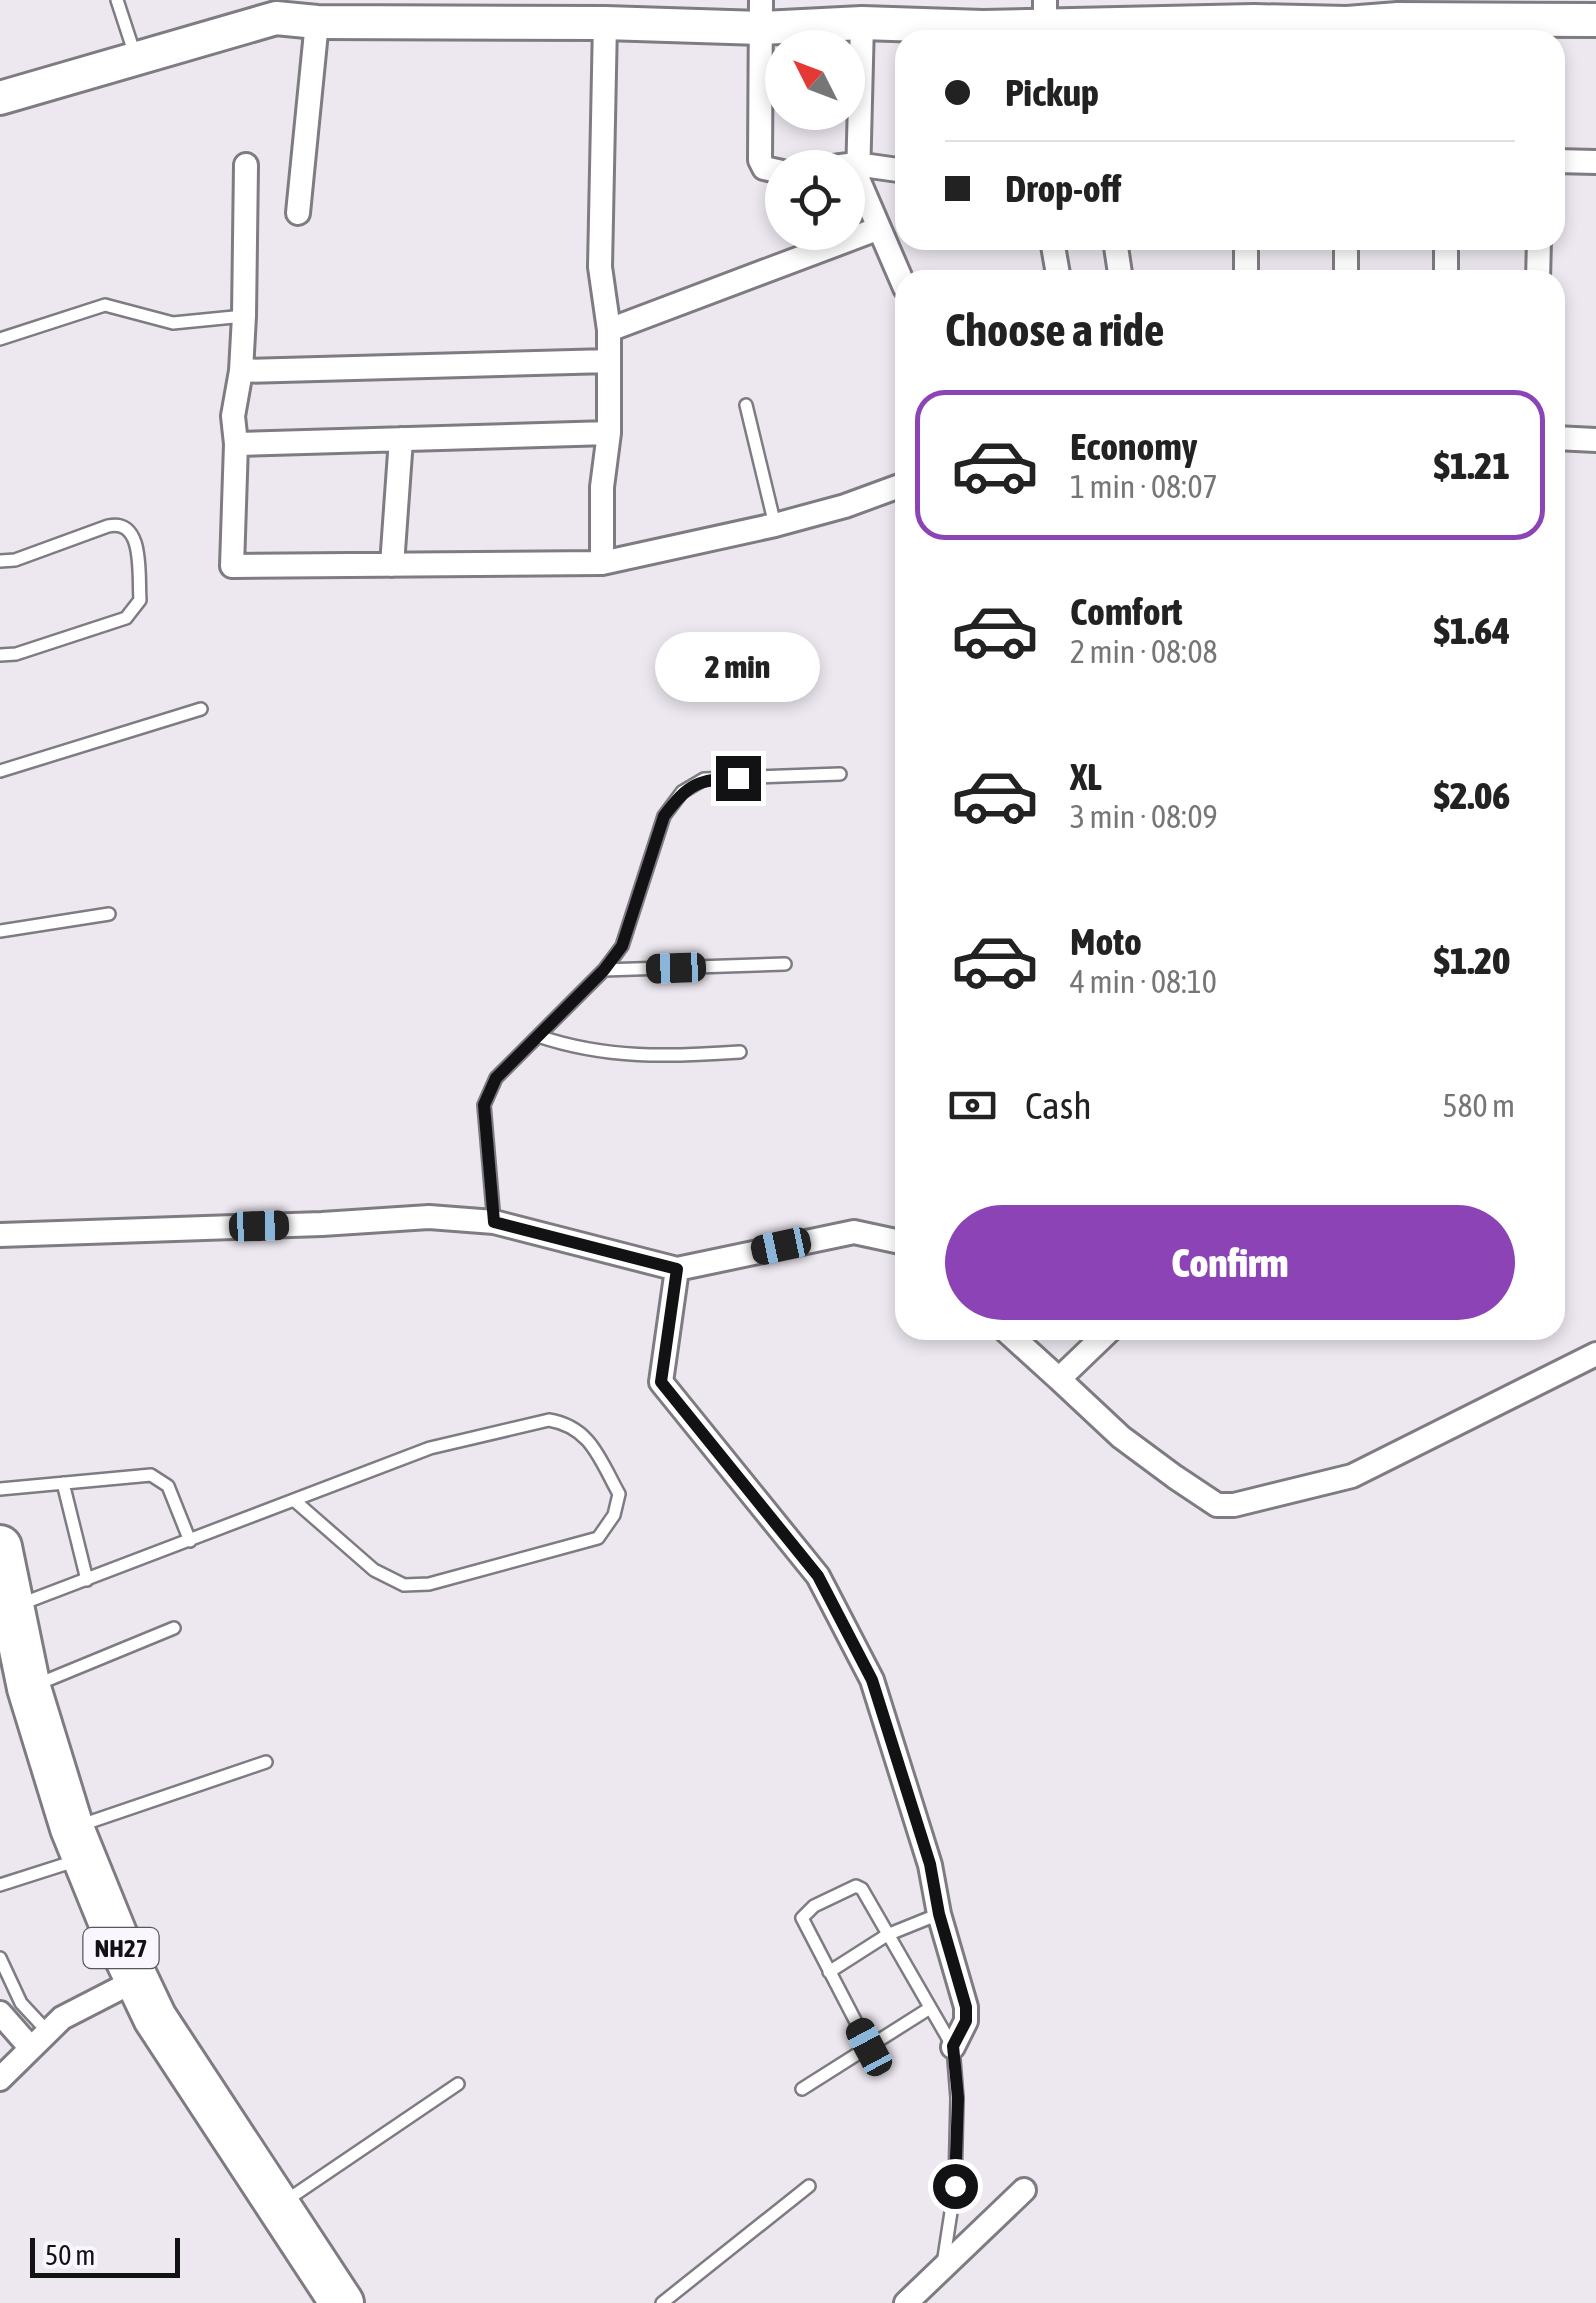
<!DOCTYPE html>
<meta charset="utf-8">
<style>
:root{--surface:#fff;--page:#f6f6f6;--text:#222;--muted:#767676;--line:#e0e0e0;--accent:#8b43b6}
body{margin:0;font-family:"Asap Condensed",sans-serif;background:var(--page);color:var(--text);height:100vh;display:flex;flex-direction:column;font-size:38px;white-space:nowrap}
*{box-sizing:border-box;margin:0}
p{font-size:32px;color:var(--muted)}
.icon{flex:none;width:55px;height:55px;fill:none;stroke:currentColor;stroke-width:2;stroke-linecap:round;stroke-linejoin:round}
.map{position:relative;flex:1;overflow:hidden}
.sheet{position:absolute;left:895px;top:270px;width:670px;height:1070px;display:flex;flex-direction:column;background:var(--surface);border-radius:30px;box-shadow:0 5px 15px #0003}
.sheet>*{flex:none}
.guide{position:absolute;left:895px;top:30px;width:670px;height:220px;border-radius:30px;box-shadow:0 5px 15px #0003;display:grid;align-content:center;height:220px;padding:0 50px;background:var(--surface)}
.needle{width:65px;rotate:312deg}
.tools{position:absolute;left:765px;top:30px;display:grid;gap:20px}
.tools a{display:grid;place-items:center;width:100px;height:100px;border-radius:50%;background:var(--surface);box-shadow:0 5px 15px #0003;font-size:50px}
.scale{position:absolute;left:30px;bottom:25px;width:150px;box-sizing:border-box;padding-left:10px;border:5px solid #121114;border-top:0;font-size:28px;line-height:35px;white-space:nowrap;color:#121114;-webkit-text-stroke:8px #faf6fe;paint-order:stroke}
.end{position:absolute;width:45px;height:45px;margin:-22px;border:12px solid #121114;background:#fff;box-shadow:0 0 0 5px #fff}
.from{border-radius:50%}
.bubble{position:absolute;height:70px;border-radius:35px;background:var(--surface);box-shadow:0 5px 15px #0003;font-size:32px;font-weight:800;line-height:70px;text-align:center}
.car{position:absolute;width:30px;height:60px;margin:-30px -15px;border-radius:12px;box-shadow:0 0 8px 2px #0007;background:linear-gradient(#222 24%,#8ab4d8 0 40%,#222 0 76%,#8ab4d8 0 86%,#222 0)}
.guide b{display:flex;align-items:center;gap:35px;height:95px;font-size:38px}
.guide b+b{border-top:2px solid var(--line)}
.guide i{width:25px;height:25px;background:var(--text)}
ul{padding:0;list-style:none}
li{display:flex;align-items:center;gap:30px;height:150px;margin:0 20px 15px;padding:0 30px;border:5px solid transparent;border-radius:30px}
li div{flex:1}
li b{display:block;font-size:38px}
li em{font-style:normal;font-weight:800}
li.on{border-color:var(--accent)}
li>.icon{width:90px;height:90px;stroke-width:1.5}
h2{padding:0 50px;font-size:45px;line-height:120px}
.pay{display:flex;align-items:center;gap:25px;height:110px;padding:0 50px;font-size:38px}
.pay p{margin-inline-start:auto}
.primary-button{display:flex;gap:20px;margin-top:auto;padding:20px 50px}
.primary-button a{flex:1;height:115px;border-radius:60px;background:var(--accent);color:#fff;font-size:40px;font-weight:800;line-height:115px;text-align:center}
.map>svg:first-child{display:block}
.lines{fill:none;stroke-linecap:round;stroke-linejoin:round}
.lane-casing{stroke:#7f7b82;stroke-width:16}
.street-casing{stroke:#7f7b82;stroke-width:28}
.secondary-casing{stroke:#7f7b82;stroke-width:38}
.highway-casing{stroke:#7f7b82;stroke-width:48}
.lane{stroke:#fff;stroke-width:11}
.street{stroke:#fff;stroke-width:22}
.secondary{stroke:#fff;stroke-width:32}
.highway{stroke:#fff;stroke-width:42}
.route{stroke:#121114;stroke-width:12}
.labels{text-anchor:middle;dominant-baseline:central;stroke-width:9;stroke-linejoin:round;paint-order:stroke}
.shield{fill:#faf6fe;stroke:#58565a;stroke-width:2.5}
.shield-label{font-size:25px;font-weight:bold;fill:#121114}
</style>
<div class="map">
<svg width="1596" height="2303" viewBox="0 0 1596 2303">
<rect width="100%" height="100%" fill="#ede8f0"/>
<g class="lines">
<!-- lane casing -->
<g class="lane-casing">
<path id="lane" d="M117 0 136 58
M0 339 105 305 173 323 244 316
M746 405 775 525
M0 561 15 560 108 526C145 518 138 575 140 600L126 618 16 654 0 655
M0 771 201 709
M0 931 109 914
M604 970 785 964
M538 1036C606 1059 669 1057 740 1052
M494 1222 484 1105 496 1078 604 970 622 946 664 816 682 792 704 779 840 774
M63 1483 87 1580
M0 1489 151 1475 168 1486 190 1541
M21 1604 430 1448 549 1420C591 1427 600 1460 619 1494L614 1515 598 1538 429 1584 404 1585 374 1570 295 1501
M38 1684 174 1628
M81 1825 266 1762
M0 1885 75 1861
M0 1958 21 2003 47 2031
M829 1972 887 1935 939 1914
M869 2047 802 1918 814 1906 856 1886 862 1889 953 2047 957 2098 955 2186 943 2264
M802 2089 930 2008
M284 2202 458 2084
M662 2303 809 2186"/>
</g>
<!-- street casing -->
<g class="street-casing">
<path id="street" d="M761 0 760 160 764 168 782 172
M1045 0V37
M862 23 858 179 905 288
M1555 161 1596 162
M246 165 244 316 241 371 233 416 236 444 232 566 602 563 775 525 845 506 905 484
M826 168 856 164 905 171
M298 213 317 22
M1052 240 1059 280
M1115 240 1121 280
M1246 240V280
M1346 240V280
M1446 240V280
M1538 280 1539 240
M609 330 877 229
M241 371 609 361
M1555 438 1596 440
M236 444 609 433
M602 563V487L609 433V330L600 267 605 23
M392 565 401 439
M0 1235 322 1224 429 1217 494 1222 677 1269 854 1232 905 1243
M677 1269 661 1382 818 1576 872 1680 930 1865 939 1914 966 2007V2021L953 2047
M1005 1330 1059 1379 1110 1330
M1059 1379 1121 1437 1175 1477 1217 1505H1234L1352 1476 1596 1354
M0 2013 29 2046
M0 2079 62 2018 136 1980
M906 2303 1024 2190"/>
</g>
<!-- secondary casing -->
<g class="secondary-casing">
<path id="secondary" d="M0 98 276 18 317 22 605 23 761 28 862 23 983 27 1254 21 1347 23 1398 19 1596 20"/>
</g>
<!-- highway casing -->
<g class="highway-casing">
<path id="highway" d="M0 1547 29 1688 72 1828 115 1934 155 2018 342 2303"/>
</g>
<!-- lane -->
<use href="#lane" class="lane"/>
<!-- street -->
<use href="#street" class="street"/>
<!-- secondary -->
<use href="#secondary" class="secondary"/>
<!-- highway -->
<use href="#highway" class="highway"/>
</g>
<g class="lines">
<!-- route -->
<path class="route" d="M738 778C698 779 688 784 664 816L622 946 604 970 496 1078 484 1105 494 1222 677 1269 661 1382 818 1576 872 1680 930 1864 939 1914 966 2007V2021L953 2046 958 2098 955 2186"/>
</g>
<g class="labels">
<!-- shield labels -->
<rect class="shield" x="83.5" y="1928" width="75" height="40" rx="8"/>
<g class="shield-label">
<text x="121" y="1948">NH27</text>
</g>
</g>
</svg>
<div class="tools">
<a><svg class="needle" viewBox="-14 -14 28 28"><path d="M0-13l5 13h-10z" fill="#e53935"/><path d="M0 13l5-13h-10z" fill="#767676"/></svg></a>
<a><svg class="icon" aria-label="locate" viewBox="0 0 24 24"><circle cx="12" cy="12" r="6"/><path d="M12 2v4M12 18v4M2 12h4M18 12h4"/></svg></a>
</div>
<div class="scale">50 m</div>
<i class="end from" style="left:955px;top:2186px"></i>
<i class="end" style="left:738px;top:778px"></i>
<div class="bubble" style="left:655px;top:632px;width:165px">2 min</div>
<i class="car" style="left:676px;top:968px;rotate:268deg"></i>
<i class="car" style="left:259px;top:1226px;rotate:88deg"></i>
<i class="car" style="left:781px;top:1246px;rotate:258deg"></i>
<i class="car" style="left:869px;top:2047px;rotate:332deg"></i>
<div class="guide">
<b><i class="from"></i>Pickup</b>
<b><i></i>Drop-off</b>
</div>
<section class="sheet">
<h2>Choose a ride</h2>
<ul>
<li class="on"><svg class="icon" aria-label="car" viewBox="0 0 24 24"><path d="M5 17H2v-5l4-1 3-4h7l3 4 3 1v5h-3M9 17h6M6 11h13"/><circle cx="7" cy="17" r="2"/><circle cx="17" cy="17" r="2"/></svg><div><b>Economy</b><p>1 min · 08:07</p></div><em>$1.21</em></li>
<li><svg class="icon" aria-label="car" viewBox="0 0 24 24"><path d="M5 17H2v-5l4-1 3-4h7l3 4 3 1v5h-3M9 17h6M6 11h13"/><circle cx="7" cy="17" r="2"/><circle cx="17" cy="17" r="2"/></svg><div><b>Comfort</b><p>2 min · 08:08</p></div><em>$1.64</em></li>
<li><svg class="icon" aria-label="car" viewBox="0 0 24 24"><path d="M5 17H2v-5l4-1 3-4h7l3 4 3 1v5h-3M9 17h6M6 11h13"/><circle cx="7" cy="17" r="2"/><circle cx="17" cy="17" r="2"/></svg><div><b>XL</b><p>3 min · 08:09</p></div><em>$2.06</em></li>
<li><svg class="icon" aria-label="car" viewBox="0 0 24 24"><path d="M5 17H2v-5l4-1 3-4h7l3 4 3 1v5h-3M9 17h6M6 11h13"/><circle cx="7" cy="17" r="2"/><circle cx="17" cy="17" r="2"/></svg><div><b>Moto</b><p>4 min · 08:10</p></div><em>$1.20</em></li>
</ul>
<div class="pay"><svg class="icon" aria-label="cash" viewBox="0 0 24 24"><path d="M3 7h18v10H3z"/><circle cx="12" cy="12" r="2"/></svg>Cash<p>580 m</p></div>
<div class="primary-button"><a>Confirm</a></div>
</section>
</div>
